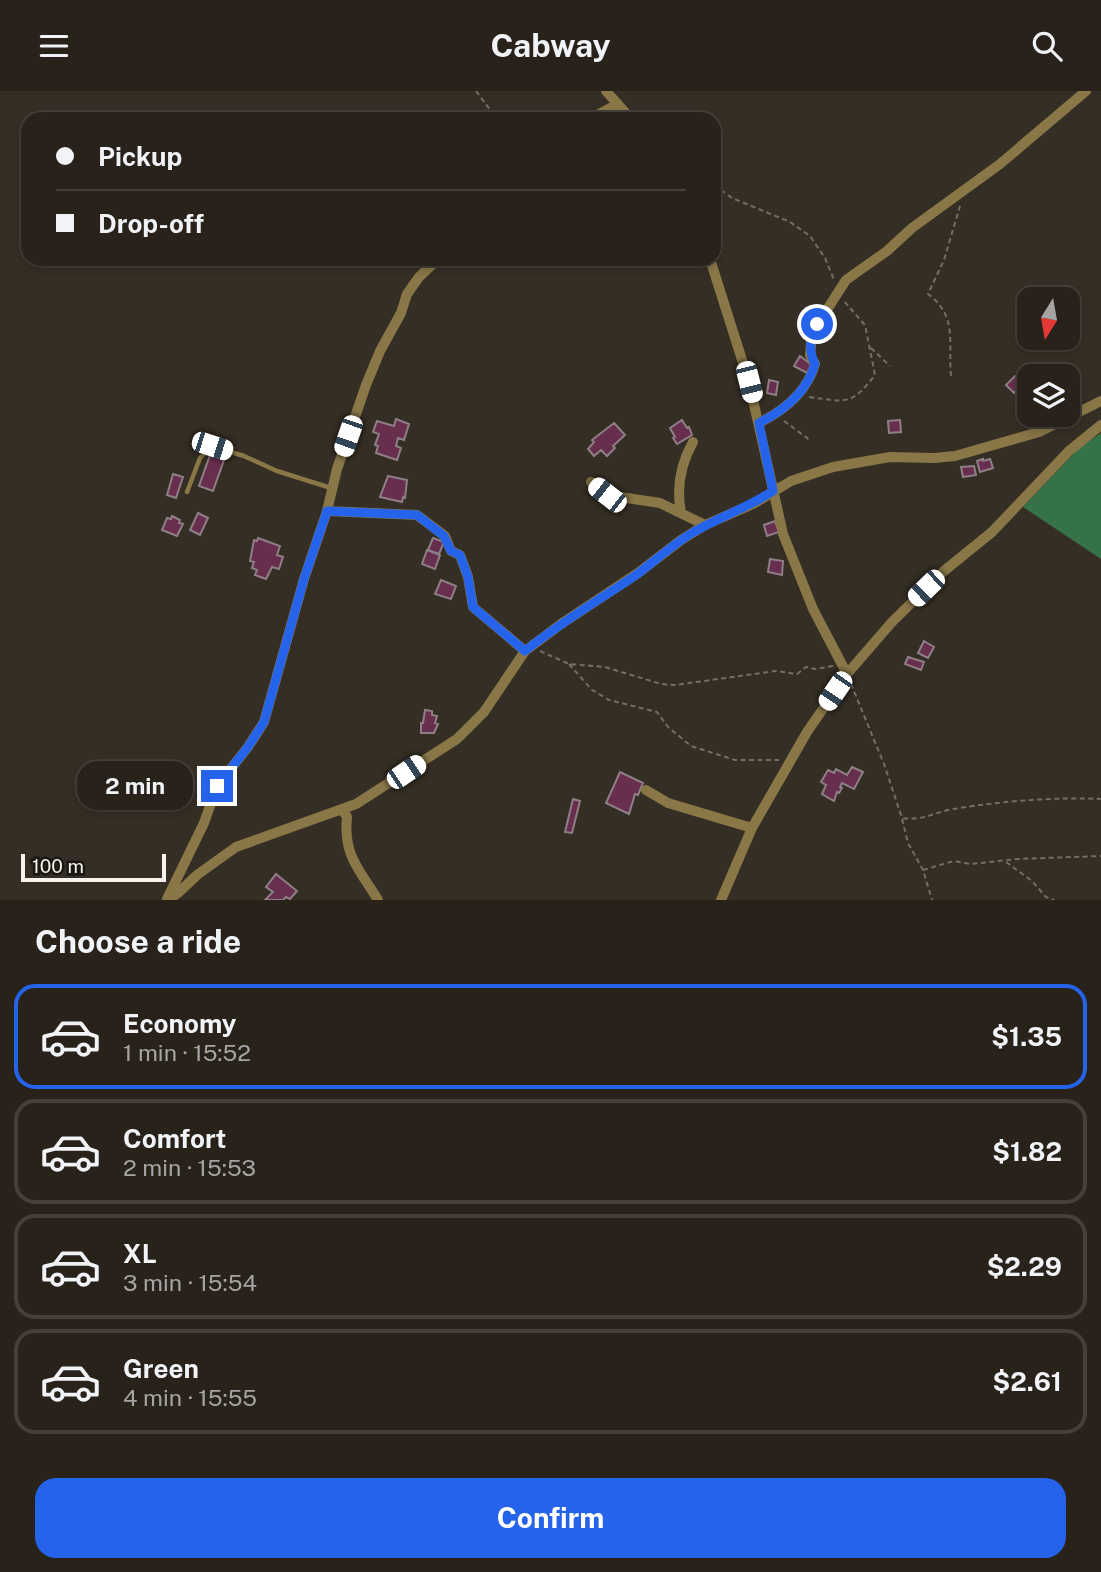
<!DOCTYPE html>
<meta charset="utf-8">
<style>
:root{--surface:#28221b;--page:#342f28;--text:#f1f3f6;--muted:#a5a4a3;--line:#443f3a;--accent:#2563eb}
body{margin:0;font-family:"Public Sans",sans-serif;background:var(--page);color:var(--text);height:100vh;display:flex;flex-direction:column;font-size:26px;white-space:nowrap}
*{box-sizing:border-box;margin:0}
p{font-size:23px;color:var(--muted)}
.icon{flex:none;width:38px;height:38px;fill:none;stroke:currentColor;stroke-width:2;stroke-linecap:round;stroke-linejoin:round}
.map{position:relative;height:809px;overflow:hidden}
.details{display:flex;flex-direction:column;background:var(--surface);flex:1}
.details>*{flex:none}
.banner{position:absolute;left:21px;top:21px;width:700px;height:154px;border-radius:21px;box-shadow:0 4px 10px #0003,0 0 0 2px var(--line);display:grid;align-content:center;height:154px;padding:0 35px;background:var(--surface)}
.needle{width:46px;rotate:191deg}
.fabs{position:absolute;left:1017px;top:196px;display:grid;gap:14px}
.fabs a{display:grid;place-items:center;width:63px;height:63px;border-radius:14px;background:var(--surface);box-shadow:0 4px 10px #0003,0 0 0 2px var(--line);font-size:35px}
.scale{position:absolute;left:21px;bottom:18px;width:145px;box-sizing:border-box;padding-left:7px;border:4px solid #f7f3ec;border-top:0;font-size:19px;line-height:24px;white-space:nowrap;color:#f7f3ec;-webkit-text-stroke:5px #1a1712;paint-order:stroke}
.end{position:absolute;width:32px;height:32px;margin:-16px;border:9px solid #2563eb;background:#fff;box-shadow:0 0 0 4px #fff}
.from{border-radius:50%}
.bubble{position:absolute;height:49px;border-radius:21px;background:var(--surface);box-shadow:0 4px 10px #0003,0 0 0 2px var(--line);font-size:23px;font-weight:700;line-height:49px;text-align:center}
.car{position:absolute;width:21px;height:42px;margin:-21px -10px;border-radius:9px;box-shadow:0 0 5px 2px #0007;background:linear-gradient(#fff 24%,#345 0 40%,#fff 0 76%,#345 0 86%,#fff 0)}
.banner b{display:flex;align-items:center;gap:24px;height:66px;font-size:26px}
.banner b+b{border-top:2px solid var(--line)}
.banner i{width:18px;height:18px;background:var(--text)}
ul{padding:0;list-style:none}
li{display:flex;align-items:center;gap:21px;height:105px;margin:0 14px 10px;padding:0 21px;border:4px solid var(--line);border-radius:21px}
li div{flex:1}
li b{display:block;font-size:26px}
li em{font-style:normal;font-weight:700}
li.selected{border-color:var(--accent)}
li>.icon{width:63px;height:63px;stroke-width:1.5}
h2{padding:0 35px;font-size:32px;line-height:84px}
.button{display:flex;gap:14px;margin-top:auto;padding:14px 35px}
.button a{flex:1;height:80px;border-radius:21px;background:var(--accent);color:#fff;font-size:28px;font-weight:700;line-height:80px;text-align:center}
header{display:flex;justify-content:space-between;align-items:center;height:91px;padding:0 35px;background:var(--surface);font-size:32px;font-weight:700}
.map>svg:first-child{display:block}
.forest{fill:#357248}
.building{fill:#682e4d;stroke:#8e7f86;stroke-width:2}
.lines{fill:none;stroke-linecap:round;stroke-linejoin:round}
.path{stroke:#746e65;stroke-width:2;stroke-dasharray:5 3.5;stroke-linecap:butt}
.service{stroke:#897748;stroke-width:4.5}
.minor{stroke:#897748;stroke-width:10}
.route{stroke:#2563eb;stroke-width:9}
</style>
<header><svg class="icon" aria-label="menu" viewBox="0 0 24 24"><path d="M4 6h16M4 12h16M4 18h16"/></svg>Cabway<svg class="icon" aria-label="search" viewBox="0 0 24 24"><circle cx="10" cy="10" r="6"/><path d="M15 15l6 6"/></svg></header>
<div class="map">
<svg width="1101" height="809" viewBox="0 0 1101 809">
<rect width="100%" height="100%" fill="#352e24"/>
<!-- forest -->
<path class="forest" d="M1101 342V468L1023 416 1080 356Z"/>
<!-- building -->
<path class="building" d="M800 265 812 274 807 282 794 275Z
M1015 285 1023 292 1014 302 1006 294Z
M769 289 778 291 776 304 767 302Z
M396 328 409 333 404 349 398 347 396 355 401 357 397 369 376 362 378 355 375 354 379 343 373 341 377 330 394 335Z
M682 329 687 337 689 336 692 344 677 353 673 347 675 346 670 337Z
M900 329 901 341 889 342 888 330Z
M614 332 625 344 613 355 615 357 607 365 601 359 594 365 588 358 594 351 592 349Z
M210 364 224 369 213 400 199 395Z
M983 368V370L990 368 993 377 980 381 977 370Z
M974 375 976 384 963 386 961 376Z
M173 383 183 386 176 407 167 404Z
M388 385 407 389 405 407 403 406 402 411 380 406Z
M198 422 208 427 200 444 190 439Z
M172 425 180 429 179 432 183 433 177 445 162 439 167 427 171 428Z
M775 430 779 441 767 445 764 434Z
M258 447 280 455 277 464 283 466 279 478 272 476 266 488 255 484 257 479 252 477 254 471 250 470 254 449 257 450Z
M433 447 444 451 439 463 428 459Z
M427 459 440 464 435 478 422 473Z
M770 468 783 470 782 484 768 481Z
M441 489 456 495 451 508 435 503Z
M924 550 934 556 928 567 918 562Z
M908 566 924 571 921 579 905 573Z
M425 619 432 620V624L437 625 435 632 438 633 434 642H421V632H423Z
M852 676 863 681 854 698 842 692 840 696 842 697 839 702 837 701 834 710 822 703 826 694 821 691 828 679 834 682 836 678 847 684Z
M620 681 643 692 638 704 635 703 629 723 606 712Z
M573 708 580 710 572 742 565 741Z
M276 783 297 800 290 808 286 806 283 809H265L273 801 266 796Z"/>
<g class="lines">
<!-- path -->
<path class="path" d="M476 0 497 28
M714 94 732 107 790 131 810 145 825 167 834 189
M871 257 890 275
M951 285C948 252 958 225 928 203L944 169 960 115
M809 306C847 311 851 315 875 284L865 234 843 209
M784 330 811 350
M540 560 569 573 605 576 661 593 675 594 776 580 797 583 806 576 815 578 833 575
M569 573 592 599 609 609 657 621 668 636 691 655 735 669H779
M851 593 884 673 902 727C926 730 933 721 954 718 1002 710 1052 706 1101 708
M902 728 908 752 923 779 932 809
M1006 771 1032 790 1046 806 1054 809
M923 779 954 770 971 773 1017 768 1101 765"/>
<!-- service -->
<path class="service" d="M187 401 200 367 212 355 244 365 277 380 331 397"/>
<!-- minor -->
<path class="minor" d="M606 0 631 28
M590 28 618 13
M710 168 749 291 783 443 813 518 847 583
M759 332C785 319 807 301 815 273L810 264 812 242 846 189 887 160 912 137 1000 73 1086 0
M591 391 607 404 660 412 705 434
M327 420 417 424 445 445 451 460 460 464 468 486 473 516 525 560
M681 422C676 396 680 374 693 351
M646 699 668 712 752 737
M342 718 347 726C343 764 359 778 378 809
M167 808 204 732 217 695 248 656 264 631 304 488 327 420 337 378 366 294 380 260 401 222 407 203 419 186 438 168
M167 809 178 802 197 784 236 756 356 713 457 648 484 621 525 560 561 533 638 482 681 449 705 434 753 413 791 390 833 376 890 366 934 367 955 365 1039 341 1101 310
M721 809 752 737 807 641 847 583 892 531 944 480 992 441 1069 360 1101 334"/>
</g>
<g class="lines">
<!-- route -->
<path class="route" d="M217 695 248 656 264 631 304 488 327 420 417 424 444 445 451 460 460 464 468 486 473 516 525 560C560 532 599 509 636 484 655 470 672 454 692 442 719 426 747 417 773 400L759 332C785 319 807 301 815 273 808 259 810 247 817 233"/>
</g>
</svg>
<div class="fabs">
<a><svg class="needle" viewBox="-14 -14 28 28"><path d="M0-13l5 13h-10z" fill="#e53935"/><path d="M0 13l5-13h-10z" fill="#a5a4a3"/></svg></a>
<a><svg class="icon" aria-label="layers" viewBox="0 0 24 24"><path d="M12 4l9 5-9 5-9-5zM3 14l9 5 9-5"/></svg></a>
</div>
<div class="scale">100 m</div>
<i class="end from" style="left:817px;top:233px"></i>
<i class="end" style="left:217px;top:695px"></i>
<div class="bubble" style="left:77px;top:670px;width:116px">2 min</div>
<i class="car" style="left:749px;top:291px;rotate:166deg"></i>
<i class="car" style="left:348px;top:345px;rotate:199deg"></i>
<i class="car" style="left:212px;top:355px;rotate:108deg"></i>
<i class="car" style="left:607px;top:404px;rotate:308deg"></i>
<i class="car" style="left:926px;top:497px;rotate:226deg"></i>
<i class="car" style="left:835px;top:600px;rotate:214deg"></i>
<i class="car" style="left:406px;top:681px;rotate:56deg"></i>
<div class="banner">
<b><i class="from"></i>Pickup</b>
<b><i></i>Drop-off</b>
</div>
</div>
<section class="details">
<h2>Choose a ride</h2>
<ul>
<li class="selected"><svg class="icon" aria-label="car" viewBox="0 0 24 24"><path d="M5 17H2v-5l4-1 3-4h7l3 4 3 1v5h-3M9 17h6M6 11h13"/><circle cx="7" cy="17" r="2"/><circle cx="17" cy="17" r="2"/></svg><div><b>Economy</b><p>1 min · 15:52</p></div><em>$1.35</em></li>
<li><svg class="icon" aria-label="car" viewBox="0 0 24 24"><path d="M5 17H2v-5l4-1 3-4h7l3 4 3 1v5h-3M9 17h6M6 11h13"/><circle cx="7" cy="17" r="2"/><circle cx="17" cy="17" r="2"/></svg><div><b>Comfort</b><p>2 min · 15:53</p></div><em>$1.82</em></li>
<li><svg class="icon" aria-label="car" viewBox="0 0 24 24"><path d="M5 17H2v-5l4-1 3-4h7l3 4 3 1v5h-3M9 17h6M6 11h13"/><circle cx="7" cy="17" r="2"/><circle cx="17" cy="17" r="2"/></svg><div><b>XL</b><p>3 min · 15:54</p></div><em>$2.29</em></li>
<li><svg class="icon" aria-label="car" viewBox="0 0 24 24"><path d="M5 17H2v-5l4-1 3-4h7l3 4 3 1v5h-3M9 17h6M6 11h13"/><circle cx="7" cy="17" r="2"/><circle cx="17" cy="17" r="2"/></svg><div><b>Green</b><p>4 min · 15:55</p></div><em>$2.61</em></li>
</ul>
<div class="button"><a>Confirm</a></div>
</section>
